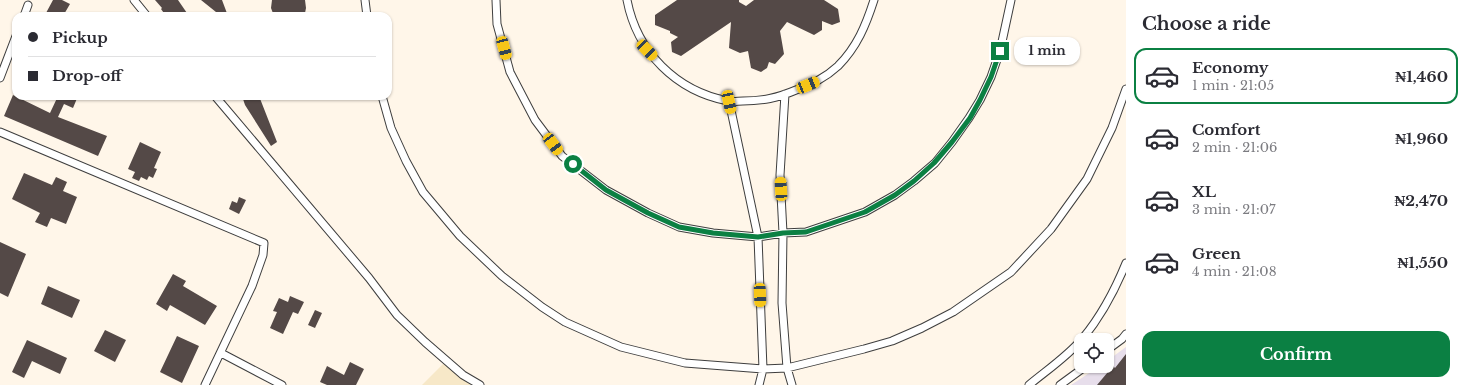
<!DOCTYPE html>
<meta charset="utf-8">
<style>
:root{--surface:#fff;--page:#f2f2f3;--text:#2b2b33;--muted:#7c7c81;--line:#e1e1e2;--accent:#0b8043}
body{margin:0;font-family:"Libre Baskerville",serif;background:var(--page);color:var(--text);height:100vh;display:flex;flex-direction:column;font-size:15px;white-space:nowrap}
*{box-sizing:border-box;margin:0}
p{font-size:13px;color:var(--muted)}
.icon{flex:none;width:22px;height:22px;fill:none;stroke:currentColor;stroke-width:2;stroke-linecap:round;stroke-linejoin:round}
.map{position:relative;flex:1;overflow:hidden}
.panel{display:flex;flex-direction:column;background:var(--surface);width:340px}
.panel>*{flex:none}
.banner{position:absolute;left:12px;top:12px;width:380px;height:88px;border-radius:12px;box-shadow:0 1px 3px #0004;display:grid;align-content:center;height:88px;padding:0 16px;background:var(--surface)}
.tools{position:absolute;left:1074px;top:333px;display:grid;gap:8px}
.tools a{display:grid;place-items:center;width:40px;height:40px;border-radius:8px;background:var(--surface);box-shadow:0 1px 3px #0004;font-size:20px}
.end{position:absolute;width:18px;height:18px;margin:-9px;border:5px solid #0b8043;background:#fff;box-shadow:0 0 0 2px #fff}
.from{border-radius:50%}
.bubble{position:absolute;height:28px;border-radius:12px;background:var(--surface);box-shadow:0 1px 3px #0004;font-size:13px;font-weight:700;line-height:28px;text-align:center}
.car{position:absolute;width:12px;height:24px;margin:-12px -6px;border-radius:5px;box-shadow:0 0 3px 1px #0007;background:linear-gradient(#f5c518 24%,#345 0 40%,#f5c518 0 76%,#345 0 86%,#f5c518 0)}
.banner b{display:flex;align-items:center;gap:14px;height:38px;font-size:15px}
.banner b+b{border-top:1px solid var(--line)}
.banner i{width:10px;height:10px;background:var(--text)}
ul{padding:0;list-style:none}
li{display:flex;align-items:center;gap:12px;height:56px;margin:0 8px 6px;padding:0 8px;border:2px solid transparent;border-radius:12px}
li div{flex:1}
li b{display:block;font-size:15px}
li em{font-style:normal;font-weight:700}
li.active{border-color:var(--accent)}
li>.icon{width:36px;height:36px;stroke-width:1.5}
h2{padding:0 16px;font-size:18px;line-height:48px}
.primary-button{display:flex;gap:8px;margin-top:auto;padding:8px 16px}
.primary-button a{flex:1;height:46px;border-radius:12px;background:var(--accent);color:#fff;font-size:16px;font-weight:700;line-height:46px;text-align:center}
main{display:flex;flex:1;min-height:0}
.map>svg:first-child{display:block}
.industrial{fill:#e7deeb}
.farmland{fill:#f7e8c8}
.building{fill:#544947}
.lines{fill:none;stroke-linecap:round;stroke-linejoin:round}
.minor-casing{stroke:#3e3e3e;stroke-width:9}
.minor{stroke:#fff;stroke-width:7}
.route{stroke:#0b8043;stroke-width:5}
</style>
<main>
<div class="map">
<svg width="1126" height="385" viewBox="0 0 1126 385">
<rect width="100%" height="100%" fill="#fff6e9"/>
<!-- industrial -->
<path class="industrial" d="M1126 347V385H1071L1100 366H1107V361Z"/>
<!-- farmland -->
<path class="farmland" d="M446 361 482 385H422Z"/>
<!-- building -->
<path class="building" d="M53 0H62L70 4 63 16H53L46 13Z
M155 0H178L189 16H166L161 9 162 8Z
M201 0H222L228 16H212L216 12Z
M272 0H305L306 8 305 13 303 16H274L271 8Z
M677 0H739V2L746 6 754 0H824L838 9 840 22 832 25 822 21V30L814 35 787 22 780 31 784 54 775 64 769 62 767 68 761 72 751 68 748 51 740 53 729 48 731 22 681 56 672 52 671 42 678 37 670 33V31L655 25V15Z
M13 95 50 113 58 96H78L73 108 64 104 58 117 107 136 98 156 4 116Z
M242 96H259L277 142 271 146 245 105Z
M140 142 161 152 154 168 157 169 153 178 149 176 147 180 141 177 139 181 132 178 135 172 128 169Z
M24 173 52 185 56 177 67 182 63 191 77 197 66 224 51 218 47 227 35 222 40 213 12 199Z
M239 197 246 200 239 214 229 209 232 201 237 203Z
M0 242 26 254 8 297 0 293Z
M173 274 186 281 183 286 217 306 205 325 170 305 167 311 156 304Z
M48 286 80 300 72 318 41 304Z
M290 296 304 302 298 314 293 312 283 334 270 328 277 312 273 311 279 298 288 302Z
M315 310 322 313 315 328 308 325Z
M105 330 126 340 115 362 94 351Z
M177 336 199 346 182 383 160 372Z
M27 340 67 358 60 374 32 361 24 378 12 372Z
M1126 354V385H1097L1113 366 1115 368Z
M350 362 364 369 356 385H327L320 382 327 366 344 375Z"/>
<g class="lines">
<!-- minor casing -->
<g class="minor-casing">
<path id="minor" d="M134 0 147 16
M365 0 367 16
M496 0 497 24 510 72 535 120 562 156 606 190 648 213 679 227 713 233 758 237 783 233 806 232 865 212 895 195 914 181 935 163 952 142 969 118 980 100 991 77 1000 51 1011 0
M627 0C637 52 676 91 728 101 733 102 738 101 743 101 763 101 777 98 796 90 812 84 825 78 838 66 857 47 866 25 874 0
M24 16 28 5
M0 78 16 36
M785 94 780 175 783 233 782 303 787 368 792 385
M215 96 369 278 397 315 425 342 463 375 480 385
M382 96 391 128 406 161 423 192 460 236 502 276 542 307 565 322 621 347 685 363 763 369 787 368 864 349 892 341 922 328 953 312 1011 272 1051 229 1087 179 1112 128 1126 89
M729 101 758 237 763 369 759 385
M0 132 264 243 263 255 252 286 205 385
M1107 350 1122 339 1126 334
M221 353 282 385
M1029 385C1047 370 1068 356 1083 338 1102 315 1115 290 1126 263
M1060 385 1086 366"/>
</g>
<!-- minor -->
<use href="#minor" class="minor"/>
</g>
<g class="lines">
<!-- route -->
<path class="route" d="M573 164 606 190 648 213 679 227 713 233 758 237 783 233 806 232 865 212 895 195 914 181 934 163 952 142 970 118 980 100 991 77 1000 51"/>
</g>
</svg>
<div class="tools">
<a><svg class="icon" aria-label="locate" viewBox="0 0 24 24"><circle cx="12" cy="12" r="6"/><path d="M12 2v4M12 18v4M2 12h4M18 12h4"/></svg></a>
</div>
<i class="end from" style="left:573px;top:164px"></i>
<i class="end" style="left:1000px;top:51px"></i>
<div class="bubble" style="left:1014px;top:37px;width:66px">1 min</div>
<i class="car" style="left:504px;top:48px;rotate:165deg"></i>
<i class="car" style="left:647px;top:50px;rotate:136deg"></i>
<i class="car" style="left:808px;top:85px;rotate:68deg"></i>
<i class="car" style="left:729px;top:102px;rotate:168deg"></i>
<i class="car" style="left:553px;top:144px;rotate:143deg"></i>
<i class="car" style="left:781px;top:189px;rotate:357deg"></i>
<i class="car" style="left:760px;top:295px;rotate:178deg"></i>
<div class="banner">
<b><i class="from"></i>Pickup</b>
<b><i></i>Drop-off</b>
</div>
</div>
<section class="panel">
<h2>Choose a ride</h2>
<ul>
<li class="active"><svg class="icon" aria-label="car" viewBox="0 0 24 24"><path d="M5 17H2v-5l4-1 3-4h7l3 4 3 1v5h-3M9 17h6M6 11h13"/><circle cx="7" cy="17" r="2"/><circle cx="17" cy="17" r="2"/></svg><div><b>Economy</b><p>1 min · 21:05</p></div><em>₦1,460</em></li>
<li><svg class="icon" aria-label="car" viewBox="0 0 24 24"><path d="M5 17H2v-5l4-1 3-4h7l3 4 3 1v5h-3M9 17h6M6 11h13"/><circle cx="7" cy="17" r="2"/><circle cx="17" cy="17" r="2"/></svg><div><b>Comfort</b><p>2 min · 21:06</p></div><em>₦1,960</em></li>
<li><svg class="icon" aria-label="car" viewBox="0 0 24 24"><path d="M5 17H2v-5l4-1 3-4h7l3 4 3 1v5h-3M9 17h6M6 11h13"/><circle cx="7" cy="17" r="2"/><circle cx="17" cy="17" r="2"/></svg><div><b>XL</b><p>3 min · 21:07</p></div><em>₦2,470</em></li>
<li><svg class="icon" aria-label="car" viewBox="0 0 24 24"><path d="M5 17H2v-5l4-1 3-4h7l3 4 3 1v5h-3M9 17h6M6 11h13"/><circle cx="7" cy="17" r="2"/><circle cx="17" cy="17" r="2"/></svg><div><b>Green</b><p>4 min · 21:08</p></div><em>₦1,550</em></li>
</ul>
<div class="primary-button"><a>Confirm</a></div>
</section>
</main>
